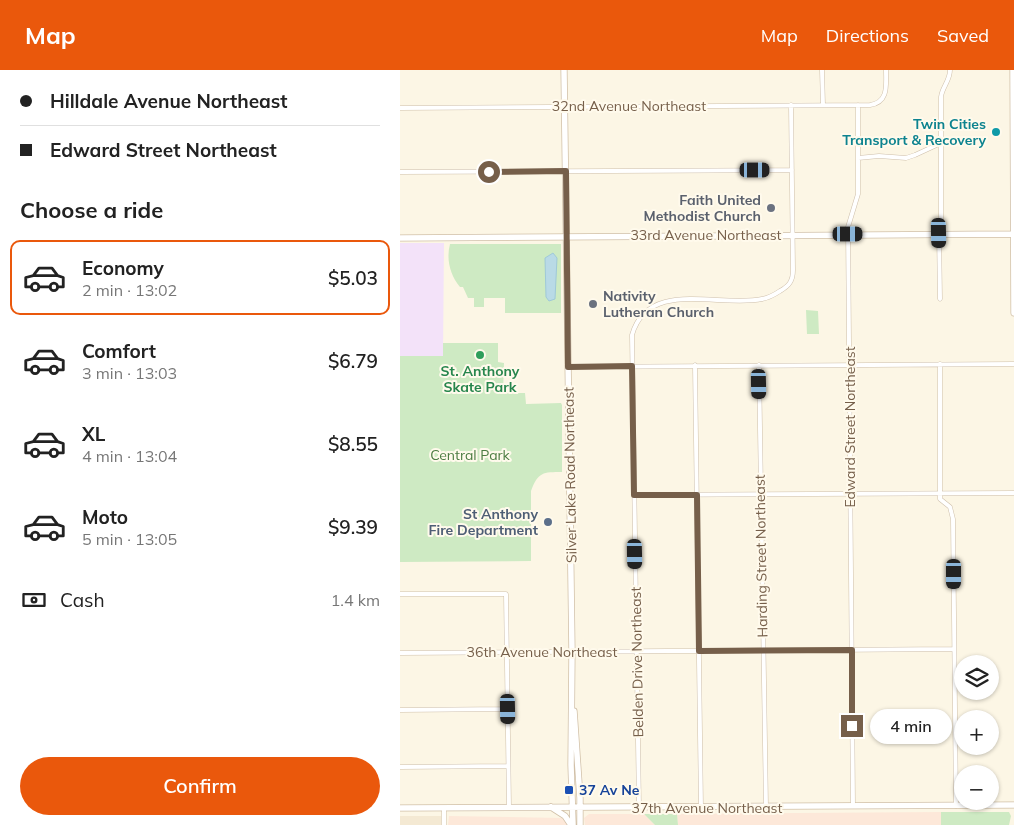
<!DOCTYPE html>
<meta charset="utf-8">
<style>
:root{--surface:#fff;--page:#f6f6f6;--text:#222;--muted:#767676;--line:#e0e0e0;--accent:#ea580c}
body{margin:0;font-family:Mulish,sans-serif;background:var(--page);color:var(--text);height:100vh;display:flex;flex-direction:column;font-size:19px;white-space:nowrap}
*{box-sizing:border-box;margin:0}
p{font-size:16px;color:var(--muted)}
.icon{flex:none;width:28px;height:28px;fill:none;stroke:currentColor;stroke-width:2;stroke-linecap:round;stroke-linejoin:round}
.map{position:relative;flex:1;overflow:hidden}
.details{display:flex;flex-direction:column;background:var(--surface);width:400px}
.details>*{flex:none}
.banner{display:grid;align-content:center;height:110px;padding:0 20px;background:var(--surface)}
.tools{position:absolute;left:554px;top:585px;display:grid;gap:10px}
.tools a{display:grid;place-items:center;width:45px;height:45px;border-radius:50%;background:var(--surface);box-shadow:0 1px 4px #0004;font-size:25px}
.end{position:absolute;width:22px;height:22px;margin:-11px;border:6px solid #765f4a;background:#fff;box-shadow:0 0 0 2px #fff}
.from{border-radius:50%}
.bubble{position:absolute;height:35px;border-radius:18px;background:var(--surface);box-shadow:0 1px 4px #0004;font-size:16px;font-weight:600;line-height:35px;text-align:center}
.car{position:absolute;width:15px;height:30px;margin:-15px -8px;border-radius:6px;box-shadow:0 0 4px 1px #0007;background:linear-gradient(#222 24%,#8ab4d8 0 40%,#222 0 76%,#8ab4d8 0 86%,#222 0)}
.banner b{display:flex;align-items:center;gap:18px;height:48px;font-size:19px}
.banner b+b{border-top:1px solid var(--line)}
.banner i{width:12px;height:12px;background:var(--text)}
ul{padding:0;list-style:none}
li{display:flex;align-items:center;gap:15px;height:75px;margin:0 10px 8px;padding:0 10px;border:2px solid transparent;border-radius:10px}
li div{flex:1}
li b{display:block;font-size:19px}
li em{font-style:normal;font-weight:600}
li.on{border-color:var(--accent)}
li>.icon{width:45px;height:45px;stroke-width:1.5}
h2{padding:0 20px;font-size:22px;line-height:60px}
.pay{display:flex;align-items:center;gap:12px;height:55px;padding:0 20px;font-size:19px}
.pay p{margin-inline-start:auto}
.cta{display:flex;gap:10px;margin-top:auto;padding:10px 20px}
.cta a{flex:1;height:58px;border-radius:30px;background:var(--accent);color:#fff;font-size:20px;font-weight:600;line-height:58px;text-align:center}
header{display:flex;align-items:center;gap:30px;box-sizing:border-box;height:70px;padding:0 25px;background:var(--accent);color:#fff}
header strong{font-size:24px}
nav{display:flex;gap:28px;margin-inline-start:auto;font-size:18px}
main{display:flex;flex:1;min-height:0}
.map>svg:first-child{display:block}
.residential{fill:#f4e9d3}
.commercial{fill:#fde8d9}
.education{fill:#f3e2f9}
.green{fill:#ceeac3}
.water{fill:#b9dae6;stroke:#9fc9d8}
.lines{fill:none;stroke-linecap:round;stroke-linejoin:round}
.street-casing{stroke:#cebfab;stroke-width:5}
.secondary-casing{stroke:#d1c0a8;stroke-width:7}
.street{stroke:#fff;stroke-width:4}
.secondary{stroke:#fff;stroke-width:5.5}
.route{stroke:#765f4a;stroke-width:6}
.culture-dot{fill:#0f9aa8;stroke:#fffaec;stroke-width:2}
.worship-dot{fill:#6b7280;stroke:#fffaec;stroke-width:2}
.leisure-dot{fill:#2e9e5b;stroke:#fffaec;stroke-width:2}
.service-dot{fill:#5c6f8a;stroke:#fffaec;stroke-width:2}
.transit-dot{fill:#1a4fb4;stroke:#fffaec;stroke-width:2}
.labels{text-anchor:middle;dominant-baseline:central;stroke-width:4;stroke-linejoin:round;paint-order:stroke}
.street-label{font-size:14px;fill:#765f4a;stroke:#fffaec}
.culture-label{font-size:14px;font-weight:bold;fill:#0d838f;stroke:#fffaec;text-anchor:end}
.worship-label{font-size:14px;font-weight:bold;fill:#5b616d;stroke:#fffaec;text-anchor:end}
.leisure-label{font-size:14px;font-weight:bold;fill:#27864d;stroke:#fffaec}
.park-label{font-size:14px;fill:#4c7c42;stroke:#fffaec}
.service-label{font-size:14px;font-weight:bold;fill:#4e5e75;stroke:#fffaec;text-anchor:end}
.transit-label{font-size:14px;font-weight:bold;fill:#164399;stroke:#fffaec;text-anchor:start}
</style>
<header>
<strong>Map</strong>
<nav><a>Map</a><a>Directions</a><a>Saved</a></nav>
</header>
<main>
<section class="details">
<div class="banner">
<b><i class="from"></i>Hilldale Avenue Northeast</b>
<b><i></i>Edward Street Northeast</b>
</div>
<h2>Choose a ride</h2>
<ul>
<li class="on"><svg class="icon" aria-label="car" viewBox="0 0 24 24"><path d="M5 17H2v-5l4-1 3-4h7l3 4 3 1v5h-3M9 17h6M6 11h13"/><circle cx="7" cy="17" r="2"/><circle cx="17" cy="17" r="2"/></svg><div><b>Economy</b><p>2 min · 13:02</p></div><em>$5.03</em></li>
<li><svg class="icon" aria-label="car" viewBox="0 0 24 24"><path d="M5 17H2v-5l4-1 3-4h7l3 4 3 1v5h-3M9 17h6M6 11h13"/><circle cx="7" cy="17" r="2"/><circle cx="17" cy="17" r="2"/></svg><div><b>Comfort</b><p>3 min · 13:03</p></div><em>$6.79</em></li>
<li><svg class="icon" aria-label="car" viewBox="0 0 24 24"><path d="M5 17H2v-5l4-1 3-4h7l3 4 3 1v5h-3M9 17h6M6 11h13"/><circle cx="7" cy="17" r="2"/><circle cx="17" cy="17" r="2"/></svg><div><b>XL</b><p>4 min · 13:04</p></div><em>$8.55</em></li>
<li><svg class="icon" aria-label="car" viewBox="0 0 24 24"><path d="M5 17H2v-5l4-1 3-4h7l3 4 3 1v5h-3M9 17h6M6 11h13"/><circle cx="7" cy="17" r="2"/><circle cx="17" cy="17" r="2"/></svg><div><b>Moto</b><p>5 min · 13:05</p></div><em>$9.39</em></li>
</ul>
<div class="pay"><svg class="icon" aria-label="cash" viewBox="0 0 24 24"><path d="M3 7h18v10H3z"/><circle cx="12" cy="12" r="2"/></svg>Cash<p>1.4 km</p></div>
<div class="cta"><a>Confirm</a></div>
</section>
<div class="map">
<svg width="614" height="755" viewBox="0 0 614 755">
<rect width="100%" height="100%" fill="#fcf6e5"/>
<!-- residential -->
<path class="residential" d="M0 746H41V755H0Z"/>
<!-- commercial -->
<path class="commercial" d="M541 742V755H278L277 744Z
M189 744H244L255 755H185L184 748Z
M49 746 162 748 168 755H48Z"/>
<!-- education -->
<path class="education" d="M0 173H44L43 286H0Z"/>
<!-- green -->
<path class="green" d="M50 174H161V243H105V228H84V237H74V228H68L63 217H60C50 205 46 189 50 174Z
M406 240 418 241 419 264H407Z
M43 273H98V292L104 293 103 323H125L126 334 161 333 162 335V402C143 402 138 402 131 421V491L0 492V286H43Z
M541 742H609L611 746 609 755H541Z
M244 744H277L278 755H255Z"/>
<!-- water -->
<path class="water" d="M153 183 157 188 155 229 149 231 146 227 145 188Z"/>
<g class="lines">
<!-- street casing -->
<g class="street-casing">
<path id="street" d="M422 0 423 35
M0 38 470 35C489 32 486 15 486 0
M458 88 479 86 506 88 515 85 541 73
M0 102 392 100
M539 163 540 229
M541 163V27C542 17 550 11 550 0
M540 294V429L550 437 553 449 556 736
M295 295 301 738
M359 295 366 737
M168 297 614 294
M234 425 614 423
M0 524H106L109 737
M0 583 554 579
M0 640 107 639
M0 697 108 696
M453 736 448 157 458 124V35
M44 738V755
M239 738 232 265C248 208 320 238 362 229 368 228 374 225 380 221 389 216 393 211 393 200L391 35"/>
</g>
<!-- secondary casing -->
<g class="secondary-casing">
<path id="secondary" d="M164 0 172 582 171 695 173 755
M613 0 614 243
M0 168 614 164
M174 641 180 728V755
M151 737 165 746 171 755
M0 738 614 735"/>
</g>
<!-- street -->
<use href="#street" class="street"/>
<!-- secondary -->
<use href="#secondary" class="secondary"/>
</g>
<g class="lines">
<!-- route -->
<path class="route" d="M89 102 166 101 168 297 232 296 234 425H297L299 581 452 580V656"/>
</g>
<!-- markers -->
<circle class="culture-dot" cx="596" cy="62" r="5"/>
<g class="worship-dot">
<circle cx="371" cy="138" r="5"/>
<circle cx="193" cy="234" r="5"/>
</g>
<circle class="leisure-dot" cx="80" cy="285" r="5"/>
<circle class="service-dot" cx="148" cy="452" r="5"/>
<rect class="transit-dot" x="164" y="715" width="10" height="10" rx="2.5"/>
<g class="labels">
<!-- street labels -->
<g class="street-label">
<text x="229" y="36">32nd Avenue Northeast</text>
<text x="306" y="165">33rd Avenue Northeast</text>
<text transform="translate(450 357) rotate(-90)">Edward Street Northeast</text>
<text transform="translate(170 405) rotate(-91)">Silver Lake Road Northeast</text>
<text transform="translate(361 486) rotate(-91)">Harding Street Northeast</text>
<text x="142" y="582">36th Avenue Northeast</text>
<text transform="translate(237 592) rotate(-91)">Belden Drive Northeast</text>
<text x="307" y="738">37th Avenue Northeast</text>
</g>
<!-- culture labels -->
<g class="culture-label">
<text x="586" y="54">Twin Cities<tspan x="586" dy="16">Transport &amp; Recovery</tspan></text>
</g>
<!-- worship labels -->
<g class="worship-label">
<text x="361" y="130">Faith United<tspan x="361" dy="16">Methodist Church</tspan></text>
<text x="203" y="226" text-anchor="start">Nativity<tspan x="203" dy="16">Lutheran Church</tspan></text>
</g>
<!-- leisure labels -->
<g class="leisure-label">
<text x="80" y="301">St. Anthony<tspan x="80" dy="16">Skate Park</tspan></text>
</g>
<!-- park labels -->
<g class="park-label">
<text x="70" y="385">Central Park</text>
</g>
<!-- service labels -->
<g class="service-label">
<text x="138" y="444">St Anthony<tspan x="138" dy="16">Fire Department</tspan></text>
</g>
<!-- transit labels -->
<g class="transit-label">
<text x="179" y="720">37 Av Ne</text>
</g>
</g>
</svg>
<div class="tools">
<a><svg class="icon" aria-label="layers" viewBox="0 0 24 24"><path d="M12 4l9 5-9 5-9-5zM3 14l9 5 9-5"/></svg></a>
<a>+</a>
<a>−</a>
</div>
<i class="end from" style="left:89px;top:102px"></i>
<i class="end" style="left:452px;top:656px"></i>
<div class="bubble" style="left:470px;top:639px;width:82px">4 min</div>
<i class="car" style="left:355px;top:100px;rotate:90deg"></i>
<i class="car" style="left:539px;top:163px;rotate:179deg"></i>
<i class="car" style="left:448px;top:164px;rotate:90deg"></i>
<i class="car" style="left:359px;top:314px;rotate:179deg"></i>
<i class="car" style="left:235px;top:484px;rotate:179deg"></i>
<i class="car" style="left:554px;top:504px;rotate:180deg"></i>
<i class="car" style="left:108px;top:639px;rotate:179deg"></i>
</div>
</main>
